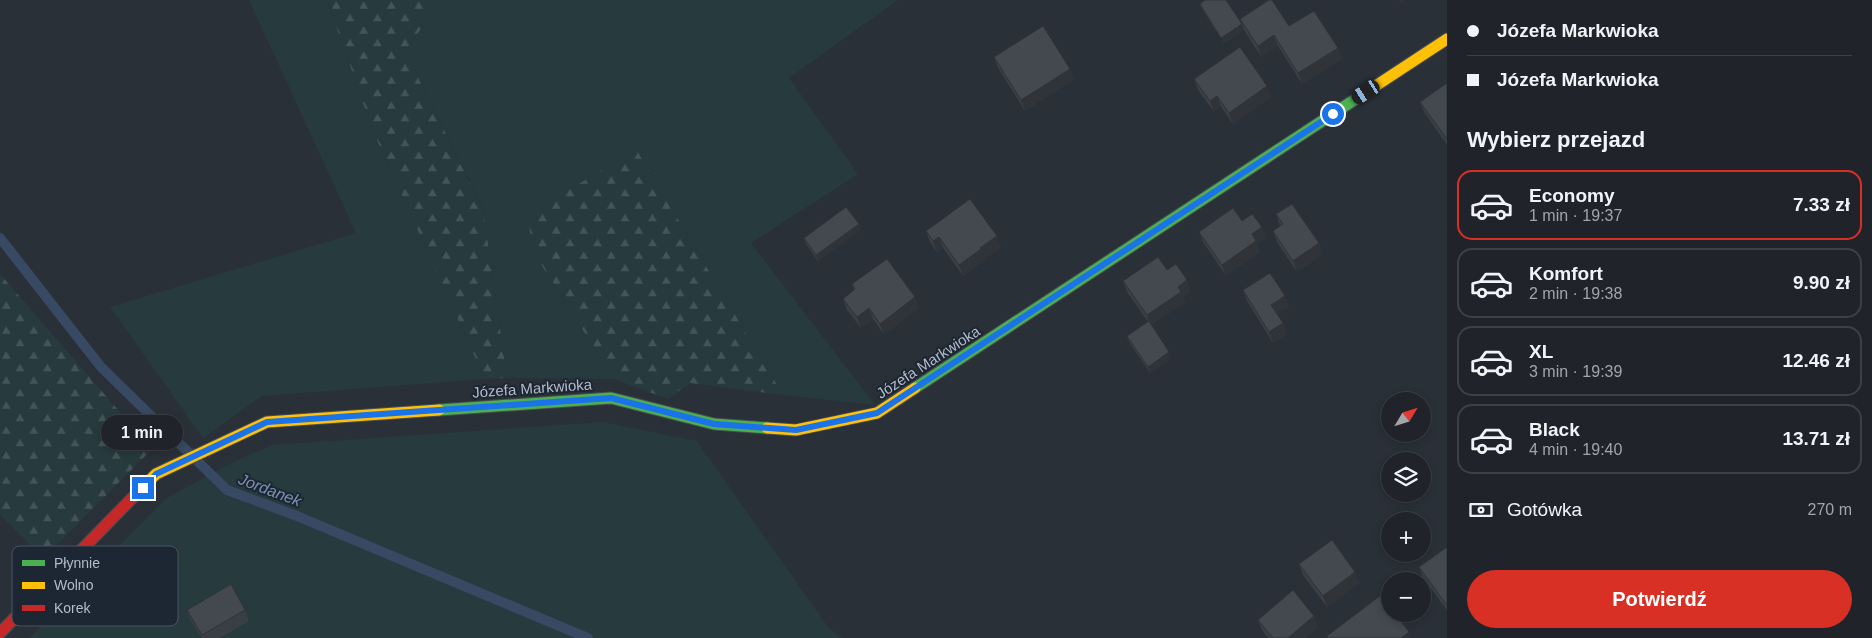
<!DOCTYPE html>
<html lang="pl">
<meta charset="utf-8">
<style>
:root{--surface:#20242a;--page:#282c32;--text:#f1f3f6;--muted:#a2a4a8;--line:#3d4147;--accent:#d93025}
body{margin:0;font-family:Helvetica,sans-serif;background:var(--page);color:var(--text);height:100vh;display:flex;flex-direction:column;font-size:19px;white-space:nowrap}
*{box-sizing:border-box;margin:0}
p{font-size:16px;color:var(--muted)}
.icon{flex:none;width:28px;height:28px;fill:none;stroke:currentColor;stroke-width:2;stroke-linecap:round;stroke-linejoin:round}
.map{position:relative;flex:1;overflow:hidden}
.details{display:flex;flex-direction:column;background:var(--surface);width:425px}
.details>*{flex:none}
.top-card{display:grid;align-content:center;height:110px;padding:0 20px;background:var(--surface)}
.needle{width:32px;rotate:52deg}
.fabs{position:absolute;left:1381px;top:392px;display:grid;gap:10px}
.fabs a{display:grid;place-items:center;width:50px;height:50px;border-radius:50%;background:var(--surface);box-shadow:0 2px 8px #0003,0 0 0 1px var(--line);font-size:25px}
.end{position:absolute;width:22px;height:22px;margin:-11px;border:6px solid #1a73e8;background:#fff;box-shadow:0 0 0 2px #fff}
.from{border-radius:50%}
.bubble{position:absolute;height:35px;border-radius:18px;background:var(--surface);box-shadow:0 2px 8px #0003,0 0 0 1px var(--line);font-size:16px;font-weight:800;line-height:35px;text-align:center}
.car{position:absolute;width:15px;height:30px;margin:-15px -8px;border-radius:6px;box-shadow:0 0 4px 1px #0007;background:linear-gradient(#222 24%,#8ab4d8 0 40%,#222 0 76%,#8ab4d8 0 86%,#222 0)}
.top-card b{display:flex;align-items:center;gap:18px;height:48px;font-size:19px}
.top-card b+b{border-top:1px solid var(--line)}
.top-card i{width:12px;height:12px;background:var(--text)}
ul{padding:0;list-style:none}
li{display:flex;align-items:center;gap:15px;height:70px;margin:0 10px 8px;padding:0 10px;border:2px solid var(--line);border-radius:15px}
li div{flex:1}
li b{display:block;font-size:19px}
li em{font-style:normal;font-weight:800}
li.selected{border-color:var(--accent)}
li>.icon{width:45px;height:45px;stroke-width:1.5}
h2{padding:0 20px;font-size:22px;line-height:60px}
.pay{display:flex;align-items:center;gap:12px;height:55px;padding:0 20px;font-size:19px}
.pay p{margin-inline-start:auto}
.cta{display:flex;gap:10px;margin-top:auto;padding:10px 20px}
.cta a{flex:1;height:58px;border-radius:30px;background:var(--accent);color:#fff;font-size:20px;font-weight:800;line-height:58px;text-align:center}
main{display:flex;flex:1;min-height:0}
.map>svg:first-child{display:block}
.grass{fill:#273a3e}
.forest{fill:url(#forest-firs)}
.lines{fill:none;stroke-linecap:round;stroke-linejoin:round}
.stream{stroke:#384963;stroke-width:10}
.fast-casing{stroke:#484c53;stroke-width:13}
.slow-casing{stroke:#484c53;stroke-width:13}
.jam-casing{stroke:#484c53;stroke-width:13}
.fast{stroke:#4caf50;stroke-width:11}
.slow{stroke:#ffc107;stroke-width:11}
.jam{stroke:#c62828;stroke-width:11}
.wall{fill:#3a3f45}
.shaded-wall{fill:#303338}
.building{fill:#444950;stroke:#303338}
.route{stroke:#1a73e8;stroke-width:6}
.labels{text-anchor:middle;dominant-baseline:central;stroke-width:4;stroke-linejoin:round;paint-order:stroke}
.street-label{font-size:15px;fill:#b4bcc9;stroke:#1d2633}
.water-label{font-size:16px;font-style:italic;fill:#7c92b1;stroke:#1d2633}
.key{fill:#1d2633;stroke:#4a5360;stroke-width:1}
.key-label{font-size:14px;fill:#b4bcc9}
</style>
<main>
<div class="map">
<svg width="1447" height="638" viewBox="0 0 1447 638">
<defs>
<pattern id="forest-firs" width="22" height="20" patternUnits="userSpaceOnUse" patternTransform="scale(1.25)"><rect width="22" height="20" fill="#273a3e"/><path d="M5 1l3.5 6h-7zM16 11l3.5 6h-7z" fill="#445559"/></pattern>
</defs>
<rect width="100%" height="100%" fill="#2a3038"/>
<!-- grass -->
<path class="grass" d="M249 0H327L373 131 485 379 262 396 203 438 110 307 356 233Z
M442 0H898L789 78 858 174 751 243 875 405 783 395 636 149 532 250 614 379 507 378 483 208 405 51Z
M603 422 697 441 828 627 842 638H29L165 499 229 464 272 445Z"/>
<!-- forest -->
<path class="forest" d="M327 0H442L405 51 483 209 507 378 485 379 373 131Z
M636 149 783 395 690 383 668 399 614 379 532 250 528 215Z
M0 274 152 449 44 558 0 515Z"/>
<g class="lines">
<!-- stream -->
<path class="stream" d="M0 238 101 367 227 490 297 516 588 638"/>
<!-- fast casing -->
<g class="fast-casing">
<path id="fast" d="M915 388 1377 85
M439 410 611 398 714 424 767 428"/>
</g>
<!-- slow casing -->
<g class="slow-casing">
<path id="slow" d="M1377 85 1447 39
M767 428 796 430 877 413 915 388
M146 484 156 474 267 422 439 410"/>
</g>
<!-- jam casing -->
<g class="jam-casing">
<path id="jam" d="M0 633 146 484"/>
</g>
<!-- fast -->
<use href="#fast" class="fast"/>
<!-- slow -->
<use href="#slow" class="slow"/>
<!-- jam -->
<use href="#jam" class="jam"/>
</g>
<!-- wall -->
<path class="wall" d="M1200 4 1242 24 1240 19 1289 26 1338 48 1342 59 1302 84 1278 46 1261 57 1244 30 1224 43 1202 9Z
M994 57 1074 79 1025 111 998 68Z
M1194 79 1271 97 1233 124 1221 107 1214 112 1198 90Z
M1447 83V145L1424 112 1420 102Z
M1276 214 1319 243 1323 254 1297 272 1277 242 1273 231 1280 226Z
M1242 221 1266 238 1257 244 1260 252 1226 276 1203 242 1199 232Z
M861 230 818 261 806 244 804 238Z
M926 231 1001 247 985 259V260L963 276 943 248 937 252 930 242Z
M1167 270 1187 280 1191 291 1183 297 1185 303 1151 325 1171 358 1150 373 1129 342 1127 336 1148 322 1127 292 1123 281Z
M852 284 915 297 919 308 884 335 873 319 861 328 847 310 843 299 854 291Z
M1243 290 1285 296 1289 307 1277 314 1283 323 1287 334 1273 343 1247 301Z
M1447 547V610L1423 578 1419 567Z
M1299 564 1355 572 1359 583 1327 607 1303 575Z
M187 610H245L249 621 220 638H202L191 621Z
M1314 616 1318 627 1305 638H1268L1262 630 1258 620Z"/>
<!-- shaded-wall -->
<path class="shaded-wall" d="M1399 0H1404L1400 3Z
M1242 24 1244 30 1224 43 1221 38Z
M1274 35 1278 46 1261 57 1258 46Z
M1338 48 1342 59 1302 84 1298 73Z
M1070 69 1074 79 1025 111 1021 100Z
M1267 86 1271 97 1233 124 1229 113Z
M1217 96 1221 107 1214 112 1210 101Z
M859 224 861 230 818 261 816 255Z
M1262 227 1266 238 1257 244 1260 252 1226 276 1222 265 1252 234Z
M997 236 1001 247 985 259V260L963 276 959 265 980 248Z
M939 237 943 248 937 252 933 241Z
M1319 243 1323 254 1297 272 1293 261Z
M1187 280 1191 291 1183 297 1185 303 1150 326 1147 315 1178 287Z
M1285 296 1289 307 1275 316 1271 305Z
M915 297 919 308 884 335 880 324Z
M869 308 873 319 861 328 857 317Z
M1283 323 1287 334 1273 343 1269 332Z
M1169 352 1171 358 1150 373 1148 367Z
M1355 572 1359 583 1327 607 1323 596Z
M1314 616 1318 627 1305 638H1288Z
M1409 632 1411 638H1401Z"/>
<!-- building -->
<path class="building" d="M1205 0H1226L1242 24 1221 38 1200 4Z
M1269 0H1272L1289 26 1314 11 1338 48 1298 73 1274 35 1258 46 1240 19Z
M1043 26 1070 69 1021 100 994 57Z
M1240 47 1267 86 1229 113 1217 96 1210 101 1194 79Z
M1447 83V139L1420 102Z
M970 199 997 236 980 248 981 249 959 265 939 237 933 241 926 231Z
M1292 204 1319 243 1293 261 1273 231 1283 224 1276 214Z
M846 207 859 224 816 255 804 238Z
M1233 208 1242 221 1252 214 1262 227 1252 234 1256 241 1222 265 1199 232Z
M1158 257 1167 270 1176 264 1187 280 1178 287 1181 292 1147 315 1123 281Z
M887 259 915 297 880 324 869 308 857 317 843 299 855 289 852 284Z
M1270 273 1285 296 1271 305 1283 323 1269 332 1243 290Z
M1149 321 1169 352 1148 367 1127 336Z
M1332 540 1355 572 1323 596 1299 564Z
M1447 547V604H1446L1419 567Z
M231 584 245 610 202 635 187 610Z
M1293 590 1314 616 1288 638H1273L1258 620Z
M1381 595 1390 607V614H1395L1409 632 1401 638H1328L1327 636Z"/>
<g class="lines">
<!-- route -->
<path class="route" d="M143 488 156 474 267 422 611 398 714 424 796 430 877 413 1333 114"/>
</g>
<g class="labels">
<!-- street labels -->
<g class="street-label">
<text transform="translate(928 362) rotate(-33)">Józefa Markwioka</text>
<text transform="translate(532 388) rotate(-4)">Józefa Markwioka</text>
</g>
<!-- water labels -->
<g class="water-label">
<text transform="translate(270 490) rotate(21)">Jordanek</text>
</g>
</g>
<!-- legend -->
<rect x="12" y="546" width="166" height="80" rx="8" class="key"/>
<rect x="22" y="560" width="23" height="6" fill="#4caf50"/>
<rect x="22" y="582" width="23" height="7" fill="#ffc107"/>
<rect x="22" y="605" width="23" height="6" fill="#c62828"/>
<g class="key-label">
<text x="54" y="568">Płynnie</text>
<text x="54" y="590">Wolno</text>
<text x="54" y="613">Korek</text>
</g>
</svg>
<div class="fabs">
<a><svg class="needle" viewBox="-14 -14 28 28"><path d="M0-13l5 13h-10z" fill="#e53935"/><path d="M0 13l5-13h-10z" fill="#a2a4a8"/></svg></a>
<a><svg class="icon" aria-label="layers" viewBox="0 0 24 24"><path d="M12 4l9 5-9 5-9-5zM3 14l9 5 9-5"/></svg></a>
<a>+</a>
<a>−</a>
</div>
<i class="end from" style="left:1333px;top:114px"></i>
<i class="end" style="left:143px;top:488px"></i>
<div class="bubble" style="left:101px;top:415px;width:82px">1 min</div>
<i class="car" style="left:1366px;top:92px;rotate:237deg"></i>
</div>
<section class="details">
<div class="top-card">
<b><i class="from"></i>Józefa Markwioka</b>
<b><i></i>Józefa Markwioka</b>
</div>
<h2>Wybierz przejazd</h2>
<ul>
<li class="selected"><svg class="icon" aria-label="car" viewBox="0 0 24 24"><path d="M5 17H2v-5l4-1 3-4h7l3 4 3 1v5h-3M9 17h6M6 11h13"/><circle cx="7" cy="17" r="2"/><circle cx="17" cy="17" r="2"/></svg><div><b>Economy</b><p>1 min · 19:37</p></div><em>7.33 zł</em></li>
<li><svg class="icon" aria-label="car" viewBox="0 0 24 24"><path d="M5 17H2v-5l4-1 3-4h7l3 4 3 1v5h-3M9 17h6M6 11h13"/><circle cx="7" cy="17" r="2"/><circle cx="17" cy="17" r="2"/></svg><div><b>Komfort</b><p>2 min · 19:38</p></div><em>9.90 zł</em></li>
<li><svg class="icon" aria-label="car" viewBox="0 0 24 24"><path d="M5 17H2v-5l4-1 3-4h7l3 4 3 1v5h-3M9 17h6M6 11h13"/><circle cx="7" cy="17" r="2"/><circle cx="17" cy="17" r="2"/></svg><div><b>XL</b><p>3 min · 19:39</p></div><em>12.46 zł</em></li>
<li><svg class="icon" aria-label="car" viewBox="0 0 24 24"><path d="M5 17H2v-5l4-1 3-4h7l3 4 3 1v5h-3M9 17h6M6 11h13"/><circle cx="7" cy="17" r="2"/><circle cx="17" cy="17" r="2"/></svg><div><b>Black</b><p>4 min · 19:40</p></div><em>13.71 zł</em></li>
</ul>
<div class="pay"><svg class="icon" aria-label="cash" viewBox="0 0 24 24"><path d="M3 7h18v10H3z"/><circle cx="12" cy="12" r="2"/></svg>Gotówka<p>270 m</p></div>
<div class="cta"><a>Potwierdź</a></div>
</section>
</main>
